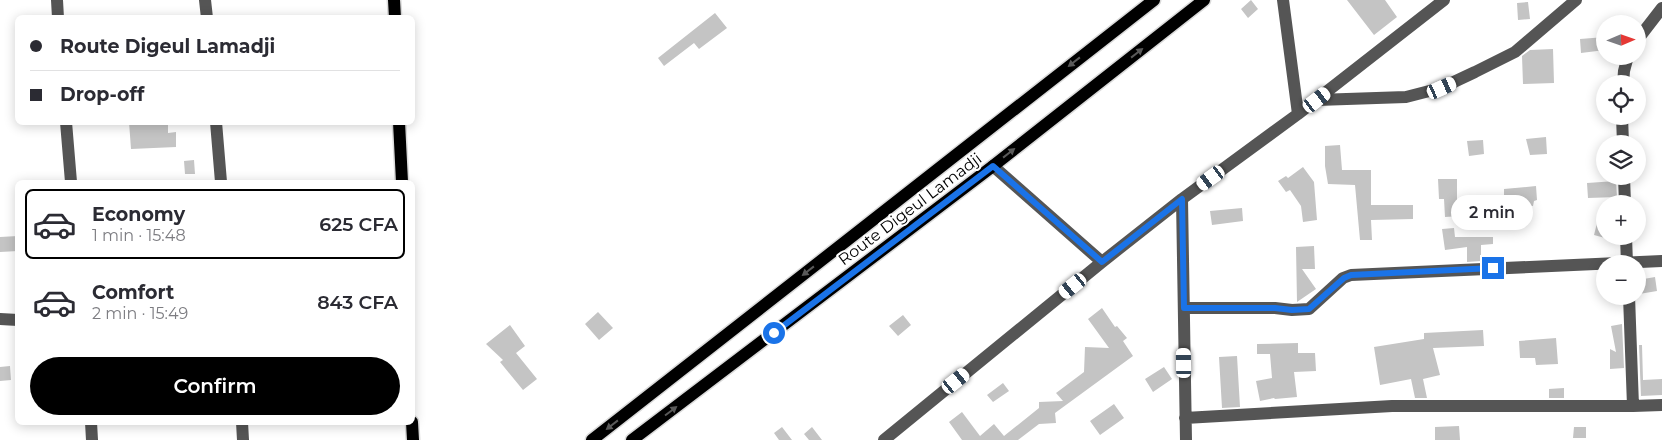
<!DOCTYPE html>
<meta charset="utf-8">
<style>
:root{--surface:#fff;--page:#f2f2f3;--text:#2b2b33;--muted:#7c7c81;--line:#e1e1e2;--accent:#000}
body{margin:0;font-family:Montserrat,sans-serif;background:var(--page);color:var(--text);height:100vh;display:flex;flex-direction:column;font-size:19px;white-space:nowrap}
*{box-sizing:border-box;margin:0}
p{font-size:16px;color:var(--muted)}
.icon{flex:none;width:28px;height:28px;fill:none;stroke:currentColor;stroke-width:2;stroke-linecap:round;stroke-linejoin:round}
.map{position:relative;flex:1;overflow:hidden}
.sheet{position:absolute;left:15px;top:180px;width:400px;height:245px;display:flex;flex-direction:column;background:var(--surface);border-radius:8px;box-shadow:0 2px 12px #0003}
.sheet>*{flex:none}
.top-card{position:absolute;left:15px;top:15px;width:400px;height:110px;border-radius:8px;box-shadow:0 2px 12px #0003;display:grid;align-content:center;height:110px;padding:0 15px;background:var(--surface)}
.needle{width:32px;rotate:88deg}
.fabs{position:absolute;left:1596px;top:15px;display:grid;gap:10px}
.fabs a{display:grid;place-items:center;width:50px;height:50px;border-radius:50%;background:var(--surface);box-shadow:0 2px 12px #0003;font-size:25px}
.end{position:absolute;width:22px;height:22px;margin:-11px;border:6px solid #1a73e8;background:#fff;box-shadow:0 0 0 2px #fff}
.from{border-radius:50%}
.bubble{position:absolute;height:35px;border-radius:18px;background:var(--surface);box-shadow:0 2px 12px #0003;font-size:16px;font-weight:600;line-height:35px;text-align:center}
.car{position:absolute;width:15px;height:30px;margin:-15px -8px;border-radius:6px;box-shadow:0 0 4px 1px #0007;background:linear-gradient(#fff 24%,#345 0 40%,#fff 0 76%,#345 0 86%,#fff 0)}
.top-card b{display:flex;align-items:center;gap:18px;height:48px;font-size:19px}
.top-card b+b{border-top:1px solid var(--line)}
.top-card i{width:12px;height:12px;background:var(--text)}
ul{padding:9px 0 0;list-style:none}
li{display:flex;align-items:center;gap:15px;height:70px;margin:0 10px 8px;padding:0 5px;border:2px solid transparent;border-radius:8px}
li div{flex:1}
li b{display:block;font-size:19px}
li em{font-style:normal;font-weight:600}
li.current{border-color:var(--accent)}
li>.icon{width:45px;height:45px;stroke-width:1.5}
.cta{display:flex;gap:10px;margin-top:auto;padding:10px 15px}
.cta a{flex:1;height:58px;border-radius:30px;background:var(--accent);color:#fff;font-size:20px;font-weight:600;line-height:58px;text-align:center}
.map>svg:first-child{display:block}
.building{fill:#c4c4c4}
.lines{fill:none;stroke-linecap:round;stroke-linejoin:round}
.major-casing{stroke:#dbdbdb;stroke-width:15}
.minor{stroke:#555;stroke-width:12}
.major{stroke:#000;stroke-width:12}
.oneway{fill:#595959}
.route{stroke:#1a73e8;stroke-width:6}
.labels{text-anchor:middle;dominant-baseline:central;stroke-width:4;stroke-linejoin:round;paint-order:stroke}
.street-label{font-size:16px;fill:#000;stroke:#fff}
</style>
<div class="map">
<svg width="1662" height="440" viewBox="0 0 1662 440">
<rect width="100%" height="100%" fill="#fff"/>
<!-- building -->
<path class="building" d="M1251 0 1258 9 1248 18 1241 9Z
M1347 0H1385L1397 17 1374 35Z
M1528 2 1530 19 1518 20 1517 3Z
M715 13 727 28 699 49 694 43 664 66 658 58Z
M1605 37V50L1581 53 1580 39Z
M1553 49 1554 83 1523 84 1522 56 1530 50Z
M129 122H168V133L176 132V147L131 149Z
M1546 137 1547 154 1530 155 1526 139Z
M1483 140 1484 154 1469 156 1467 141Z
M1340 145 1342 170H1371V205H1413V219L1371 220 1372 240H1360L1355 185 1328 184 1325 166V146Z
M194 160 195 174H185L184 161Z
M1303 167 1314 182 1317 220 1303 222 1301 206 1290 190 1286 192 1278 181 1286 176 1288 178Z
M1438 179H1457V200L1504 195V189L1536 186 1537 200 1534 201 1533 206 1502 209 1504 227 1479 230 1477 215 1445 217 1444 199H1439Z
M1616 181 1617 197 1588 198 1587 183Z
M1601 207H1605V238L1594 235Z
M1242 208 1243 221 1212 225 1210 211Z
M1454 228 1455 237H1493V244L1481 245V261L1467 262V247L1445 250 1442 229Z
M18 236V251L0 252V237Z
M1314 246 1315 269H1302L1316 289 1297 302 1296 247Z
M1655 277 1657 291 1639 294 1638 280Z
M1102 308 1115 327 1117 326 1127 338 1123 341 1133 356 1055 413 1056 423 1039 424 1018 440H962L949 422 962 412 980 436 994 424 1004 436 1039 408V402L1063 401 1056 393 1084 372 1085 347 1109 348 1088 319Z
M598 312 613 328 599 340 585 324Z
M903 315 911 325 898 336 889 326Z
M1622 324 1624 368 1610 369V349L1616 352 1611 326Z
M510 325 525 346 516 353 537 379 523 390 500 362 503 360 486 344Z
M1483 330 1484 346 1433 348 1440 375 1423 379 1427 398H1415L1411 379 1380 385 1374 347 1424 339V333Z
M1556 338 1558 364 1536 365 1535 358H1520L1519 341Z
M1298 343V353H1315L1316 371 1294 372 1297 397 1275 399 1274 398 1260 401 1256 381 1272 378 1270 354H1257V344Z
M1639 345H1642L1643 380 1662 379V395L1641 396V398Z
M1237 356 1240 407 1222 408 1219 357Z
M10 366 11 380 0 381V367Z
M1164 367 1172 379 1153 392 1145 379Z
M1003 383 1009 391 993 402 987 395Z
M1564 388V398H1549V389Z
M1114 404 1124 418 1100 435 1090 421Z
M1459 426 1460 440H1435V427Z
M782 427 792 440H779L774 433Z
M812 427 822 440H809L804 434Z
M1574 427H1586V438H1573Z"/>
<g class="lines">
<!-- major casing -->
<g class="major-casing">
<path id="major" d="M394 0 395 18
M399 122 402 182
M412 422 413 440
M592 440 1154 0
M632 440 993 166 1204 0"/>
</g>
<!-- minor -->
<path class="minor" d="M57 0 58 18
M205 0 207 18
M1283 0 1298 114
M1638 39 1662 8
M1623 84 1624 71 1628 56
M1317 100 1406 97 1441 88 1475 72 1515 52 1576 0
M1622 116 1623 144
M66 122 71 182
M216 122 221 182
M993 166 1102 262
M1624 176 1625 204
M1182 199 1186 440
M1626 236 1627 264
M1629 296 1633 406
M1184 308H1275L1292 310 1309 309 1343 278 1351 275 1662 261
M0 319 18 320
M1185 418 1392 406H1633L1662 405
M91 422 92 440
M242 422 243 440
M884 440 1102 262 1182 199 1298 114 1444 0"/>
<!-- major -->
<use href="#major" class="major"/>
</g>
<!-- one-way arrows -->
<defs><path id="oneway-solid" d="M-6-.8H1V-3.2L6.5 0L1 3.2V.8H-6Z" transform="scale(1.25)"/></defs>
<g class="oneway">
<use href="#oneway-solid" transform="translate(1137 53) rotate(-38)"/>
<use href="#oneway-solid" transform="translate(1074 62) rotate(142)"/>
<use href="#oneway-solid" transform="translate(1009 153) rotate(-38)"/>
<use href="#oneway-solid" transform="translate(808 271) rotate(142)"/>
<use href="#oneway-solid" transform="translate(671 411) rotate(-37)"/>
<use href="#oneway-solid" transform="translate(612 425) rotate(142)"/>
</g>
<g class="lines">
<!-- route -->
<path class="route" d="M774 333 993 166 1102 262 1182 199 1184 308H1275L1292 310 1309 309 1344 278 1351 275 1493 268"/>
</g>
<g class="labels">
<!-- street labels -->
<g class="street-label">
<text transform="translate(910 209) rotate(-37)">Route Digeul Lamadji</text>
</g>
</g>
</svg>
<div class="fabs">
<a><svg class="needle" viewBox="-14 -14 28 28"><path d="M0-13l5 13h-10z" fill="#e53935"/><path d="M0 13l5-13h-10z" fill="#7c7c81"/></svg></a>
<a><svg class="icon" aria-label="locate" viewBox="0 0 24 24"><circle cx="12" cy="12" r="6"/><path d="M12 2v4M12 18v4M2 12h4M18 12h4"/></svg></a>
<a><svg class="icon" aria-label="layers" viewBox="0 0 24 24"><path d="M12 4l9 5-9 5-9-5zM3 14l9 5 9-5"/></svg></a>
<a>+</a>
<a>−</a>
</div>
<i class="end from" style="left:774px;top:333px"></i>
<i class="end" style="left:1493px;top:268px"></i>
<div class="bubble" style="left:1451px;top:195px;width:82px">2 min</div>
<i class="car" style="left:1442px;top:88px;rotate:66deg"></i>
<i class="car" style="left:1317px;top:100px;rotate:52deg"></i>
<i class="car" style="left:1211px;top:178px;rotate:234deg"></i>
<i class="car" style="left:1073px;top:286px;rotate:231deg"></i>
<i class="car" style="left:1184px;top:363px;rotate:359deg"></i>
<i class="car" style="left:956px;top:381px;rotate:51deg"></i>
<div class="top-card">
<b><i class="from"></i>Route Digeul Lamadji</b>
<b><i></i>Drop-off</b>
</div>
<section class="sheet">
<ul>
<li class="current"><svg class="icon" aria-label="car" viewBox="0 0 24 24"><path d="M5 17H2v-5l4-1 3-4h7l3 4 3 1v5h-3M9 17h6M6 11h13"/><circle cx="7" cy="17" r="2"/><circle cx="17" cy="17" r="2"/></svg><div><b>Economy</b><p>1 min · 15:48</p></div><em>625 CFA</em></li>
<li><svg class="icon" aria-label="car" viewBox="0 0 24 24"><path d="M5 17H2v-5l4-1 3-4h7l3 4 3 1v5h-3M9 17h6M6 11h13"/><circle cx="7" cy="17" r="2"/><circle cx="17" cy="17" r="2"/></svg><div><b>Comfort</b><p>2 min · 15:49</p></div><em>843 CFA</em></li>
</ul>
<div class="cta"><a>Confirm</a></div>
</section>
</div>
